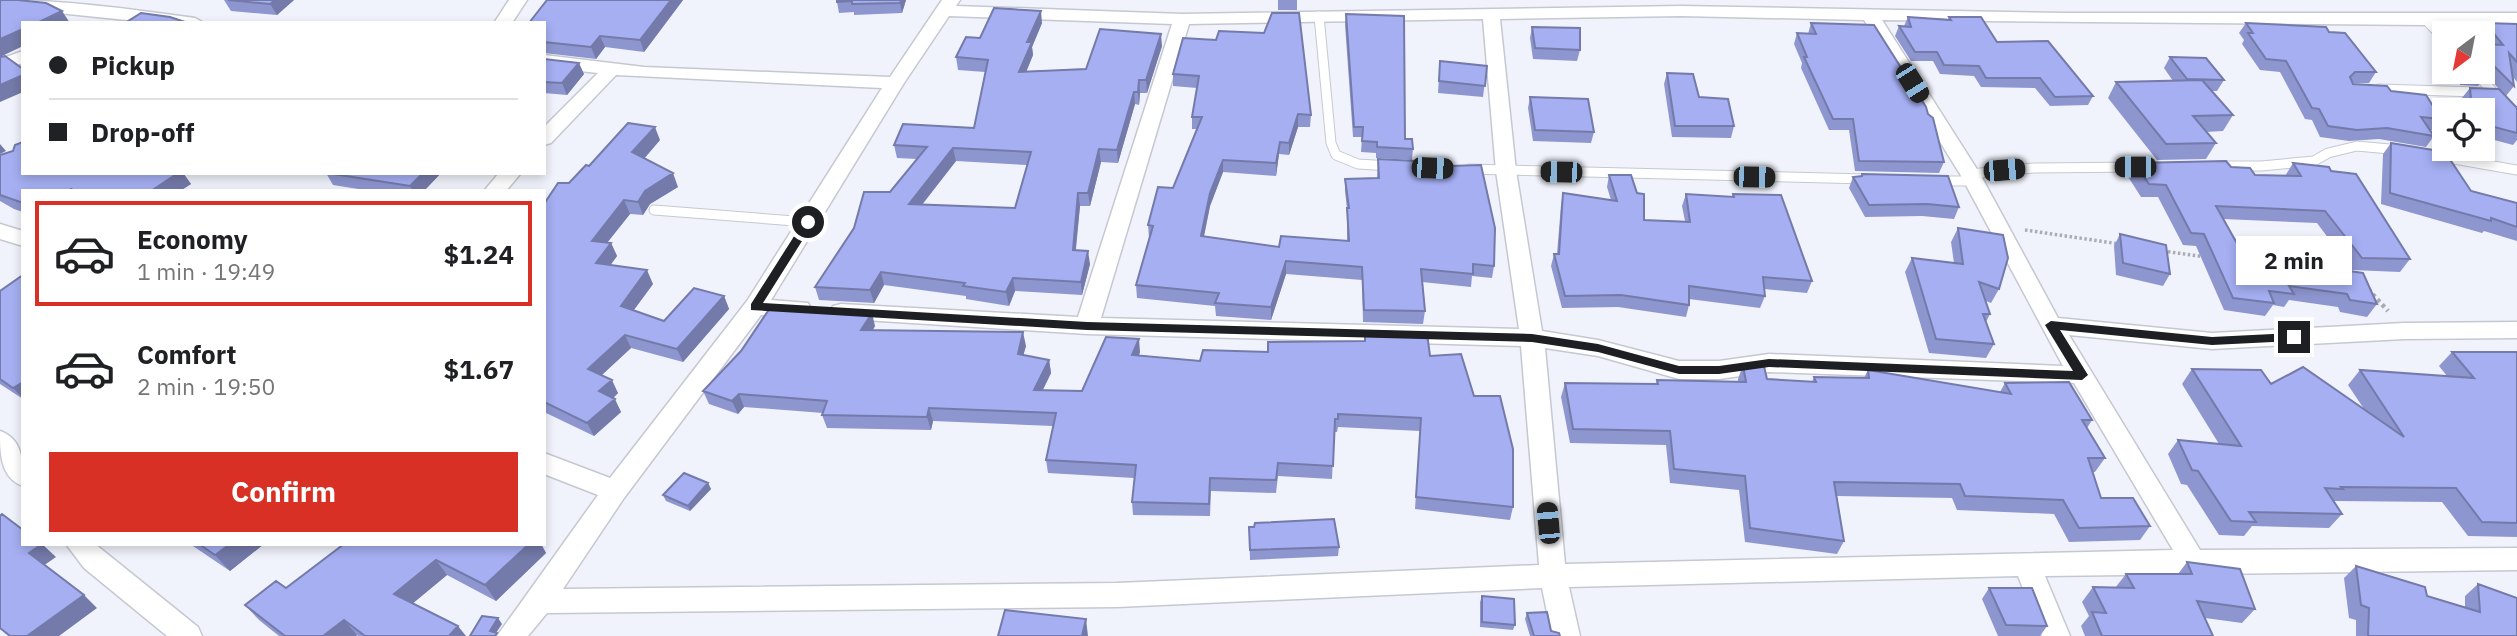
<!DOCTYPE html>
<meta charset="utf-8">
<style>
:root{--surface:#fff;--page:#f6f6f6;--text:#202124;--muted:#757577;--line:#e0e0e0;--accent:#d93025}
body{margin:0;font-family:"IBM Plex Sans",sans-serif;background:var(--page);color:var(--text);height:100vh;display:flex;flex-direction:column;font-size:26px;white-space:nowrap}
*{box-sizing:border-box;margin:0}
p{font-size:23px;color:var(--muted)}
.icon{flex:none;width:38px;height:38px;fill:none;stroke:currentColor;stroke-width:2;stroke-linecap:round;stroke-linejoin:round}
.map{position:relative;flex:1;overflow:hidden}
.side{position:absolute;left:21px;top:189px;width:525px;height:357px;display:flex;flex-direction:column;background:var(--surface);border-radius:0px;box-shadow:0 4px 10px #0003}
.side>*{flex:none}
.top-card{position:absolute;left:21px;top:21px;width:525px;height:154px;border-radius:0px;box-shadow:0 4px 10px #0003;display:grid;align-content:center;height:154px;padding:0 28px;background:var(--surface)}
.needle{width:46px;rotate:212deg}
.tools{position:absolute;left:2432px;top:21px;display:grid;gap:14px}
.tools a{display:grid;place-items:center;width:63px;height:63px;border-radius:0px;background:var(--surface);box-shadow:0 4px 10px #0003;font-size:35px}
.end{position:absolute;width:32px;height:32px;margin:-16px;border:9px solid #1e1f22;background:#fff;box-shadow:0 0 0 4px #fff}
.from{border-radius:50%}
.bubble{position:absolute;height:49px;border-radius:0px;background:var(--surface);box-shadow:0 4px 10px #0003;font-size:23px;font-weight:700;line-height:49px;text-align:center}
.car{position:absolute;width:21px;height:42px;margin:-21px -10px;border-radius:9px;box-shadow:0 0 5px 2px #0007;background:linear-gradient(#222 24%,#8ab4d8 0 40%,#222 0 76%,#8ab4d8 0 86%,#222 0)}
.top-card b{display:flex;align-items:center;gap:24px;height:66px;font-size:26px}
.top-card b+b{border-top:2px solid var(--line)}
.top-card i{width:18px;height:18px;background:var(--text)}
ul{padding:12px 0 0;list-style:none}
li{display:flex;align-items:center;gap:21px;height:105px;margin:0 14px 10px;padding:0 14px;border:4px solid transparent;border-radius:0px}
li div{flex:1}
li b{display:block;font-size:26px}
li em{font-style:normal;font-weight:700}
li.active{border-color:var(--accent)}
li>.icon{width:63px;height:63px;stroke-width:1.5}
.button{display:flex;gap:14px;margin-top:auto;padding:14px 28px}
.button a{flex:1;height:80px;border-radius:0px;background:var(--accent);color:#fff;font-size:28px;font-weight:700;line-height:80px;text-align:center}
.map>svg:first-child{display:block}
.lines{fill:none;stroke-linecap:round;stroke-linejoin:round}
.lane-casing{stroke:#c6c8d1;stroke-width:11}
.street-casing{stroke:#c6c8d1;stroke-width:3}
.path-far1{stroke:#aaacb3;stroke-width:3.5;stroke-dasharray:2.5 2.5;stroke-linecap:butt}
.path{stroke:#aaacb3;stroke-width:4.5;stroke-dasharray:3.5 3.5;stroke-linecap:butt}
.lane{stroke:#fff;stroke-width:9}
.street{fill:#fff;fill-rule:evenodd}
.wall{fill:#8e96d0;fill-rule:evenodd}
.shaded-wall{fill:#747aa9}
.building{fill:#a5aff2;stroke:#747aa9;stroke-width:2;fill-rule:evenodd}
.route{fill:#1e1f22}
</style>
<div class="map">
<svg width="2517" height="636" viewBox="0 0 2517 636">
<rect width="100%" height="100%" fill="#f1f3fc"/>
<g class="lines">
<!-- lane casing -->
<g class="lane-casing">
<path id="lane" d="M1319 16 1331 143 1336 155 1358 164 1390 166
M2426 20 2445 40
M2475 72 2517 119
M2379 89 2478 92
M2437 156 2517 170
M2217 166H2261L2314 161 2328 153 2357 146 2400 150
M1469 169 1866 179
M1970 174 2034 168 2145 167
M1938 181H1974
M654 210 808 222"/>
</g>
<!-- street casing -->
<g class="street-casing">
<path id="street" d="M0 0C66 0 130 9 195 18L204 23H155L0 7Z
M509 0H527L512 23H494Z
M942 0H960L956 6 1182 14 1681 6 2066 13H2517V23L2426 25 1882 20 1980 174 2058 318 2212 333 2404 323 2517 322V338L2404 339 2212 349 2069 335 2200 550 2517 548V570L2045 576 2070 636H2042L2018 576 1569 587 1580 636H1552L1542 588 1117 607 547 613 528 636H497L598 495 544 474V453L610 478 747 301 882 88 616 75 551 143 544 145V127L598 73 544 67V55L644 67 890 77ZM949 16 1172 24 1078 317 841 304 833 306 830 312 833 318 1087 334 1521 346 1539 565 1117 583 563 589 624 498 761 315 800 317 808 315 811 309 808 303 771 300 904 83ZM1681 16 1864 20 1960 174 2063 366 1769 354 1719 361H1679L1598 340 1542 331 1516 171 1500 19ZM1483 19 1496 171 1519 329 1101 318 1189 24ZM1545 348 1598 356 1679 379H1719L1769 372 2074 383 2173 550 1565 564Z
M23 51V63L0 71V59Z
M499 173H521L506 191H484Z
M0 224 23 231V246L0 239Z
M0 431C24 439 23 465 23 486 0 478 0 452 0 431Z
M66 544H95L198 627 202 636H167L84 568Z"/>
</g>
<!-- path-far1 -->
<path class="path-far1" d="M2025 230 2120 244
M2163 251 2206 257"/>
<!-- path -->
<path class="path" d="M2368 289 2388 311"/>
<!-- lane -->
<use href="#lane" class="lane"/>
<!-- street -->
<use href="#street" class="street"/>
</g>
<!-- wall -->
<path class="wall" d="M224 0H294L277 15 231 11Z
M547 0H683L644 52 605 47 596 59 544 53V23Z
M906 0 902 13 854 15V12L839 13 837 2Z
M1278 0H1297V10H1278Z
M1346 14 1405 139 1413 149 1412 160 1376 158V153L1361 152 1362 137H1353L1345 25Z
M1908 17 1948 19 1949 17 1997 42 2093 96 2088 105 2050 106 2035 88 1981 87 1974 76 1940 74 1933 61H1911L1895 36 1899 26H1904Z
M1042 23 1032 47 1033 55 1026 71 1086 69 1162 46 1147 93H1140L1139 105 1135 104 1118 163 1101 162 1090 206H1080L1076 250 1090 264 1082 295 1015 291 1009 306 966 299V296L884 285 874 303 819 300 815 287 917 159 897 158 894 145 974 128 985 72 958 70 956 57 980 38ZM956 161 1027 165 1015 208 922 205Z
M1811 23 1944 162 1939 173 1855 171 1849 130H1829L1801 68 1802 63 1794 44 1797 33 1808 34Z
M2246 23 2329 32 2376 72 2369 83H2353V84L2391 91 2441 119 2433 130H2430L2434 136 2426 147 2379 139 2349 141 2320 137 2312 120 2305 119 2280 72 2260 70 2242 44 2244 40 2239 33Z
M2485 23 2517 24V82L2513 77 2514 86 2506 96 2517 108V140L2513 145 2483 137V110H2462L2461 99 2470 88 2499 89 2483 72V44H2487L2483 40V33H2477Z
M1532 27 1580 50 1577 61 1533 59 1530 38Z
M1183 38 1311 115 1310 127H1298L1289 155 1279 154 1276 176 1223 172 1210 206 1204 237 1279 247 1347 241V209L1345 191V179L1377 178 1378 159 1416 167 1494 266 1492 278 1472 276 1471 287 1422 282 1425 311 1423 324 1363 322 1362 280 1286 274 1271 320 1216 316 1215 306 1137 298 1136 285 1149 238 1148 225 1173 188 1197 129H1192V117L1197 88 1173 86V74Z
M2170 57 2224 80 2217 91H2211L2233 115 2223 131 2206 132 2216 143 2206 159 2157 160 2108 98 2116 82 2173 81 2164 68Z
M544 59 584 74 567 95 544 93Z
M1440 61 1487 66 1483 97 1438 93Z
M2459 72H2483L2485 75 2478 86 2460 85Z
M1667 73 1699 97 1734 126 1731 138 1672 137 1664 84Z
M1530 97 1594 132 1591 143 1533 141 1528 108Z
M660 140 644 158 678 187 650 204 643 215 630 214 607 243H611L617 256 610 265 653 284 634 310 664 321 724 296 729 309 683 362 631 348 602 375 618 393 613 398 621 412 594 436 544 412V204L569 183Z
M2391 143 2471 191 2517 203V241L2484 231 2482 233 2381 204 2383 154Z
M0 155 23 173H183L191 184 180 191H23V212L14 209 0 201Z
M2134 163 2231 167 2255 175 2285 176 2293 163 2331 171 2410 259 2400 272 2352 270 2317 223 2223 219 2244 256 2377 304 2367 317 2340 312 2338 307 2289 300 2284 307 2273 305 2265 316 2224 310 2196 246 2183 245 2158 197H2141L2127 175Z
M326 173H441L424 191H371L333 185Z
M1862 174 1959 207 1954 219 1922 216 1865 217 1849 188 1853 177 1861 176Z
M1609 175 1644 220 1685 221 1682 206 1686 194 1732 197 1733 194 1812 281 1807 293 1764 289 1765 296 1760 308 1689 299V305L1686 317 1618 307 1562 308 1551 266 1554 254H1557L1561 205 1563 193 1611 200 1607 187Z
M1958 228 1999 289 1991 303 1986 301 1990 314 1986 322 1994 344 1986 358 1929 353 1905 272 1912 258 1954 263 1951 242Z
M2120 234 2170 274 2163 286 2116 275 2114 246Z
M23 275V399L0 384V291Z
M875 326 873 330 1026 346 1023 355 1049 360 1051 373 1043 390 1082 391 1140 352 1139 355 1200 361 1364 341 1365 331 1430 356 1474 396 1513 507 1510 520 1415 509 1420 431 1338 427 1337 432H1334L1332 479 1278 476 1276 493 1211 491 1210 516 1133 515 1132 502 1134 478 1048 473 1046 460 1053 426 933 421 931 430 827 428 822 415 823 413 744 407 738 414 709 404 703 391Z
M2452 352H2517V537L2468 536 2442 502 2334 501 2342 514 2329 528 2252 526 2244 536 2219 535 2187 485 2181 484 2168 454 2178 440 2219 444 2182 384 2192 369 2271 384 2364 409 2348 385 2360 370 2447 376 2439 366Z
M1743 365 1767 379 1812 382 1814 377 1864 378 1868 370 2000 392 2005 383 2092 420 2087 428 2105 458 2095 472H2093L2101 498 2150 526 2140 540 2069 542 2054 514 1957 510 1952 498 1837 496 1844 541 1837 554 1745 542 1739 490 1670 483 1666 445 1570 443 1561 397 1565 383 1656 384 1657 380 1738 382V379Z
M708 483 711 489 690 511 666 501 663 495Z
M1249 527H1254L1339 547 1338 556 1250 560Z
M190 544H264L230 571Z
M344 544H541L546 553 496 601 447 575 413 603 466 636H358L357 635 356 636H279L259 620 245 605 286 588Z
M2187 562 2255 609 2242 623 2205 618 2213 636H2085L2081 626 2089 616 2082 602 2093 587 2115 588 2126 574H2178Z
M2356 566 2427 596 2465 607V596L2478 584 2517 636H2356V620L2349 618 2344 578Z
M1989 588 2047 626 2040 636H1998L1982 599Z
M1482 596 1515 625 1513 630 1480 627V602Z
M1527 613 1551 631 1560 636H1530L1525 619Z"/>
<!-- shaded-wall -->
<path class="shaded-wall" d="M275 0H294L277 15 270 4Z
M671 0H683L644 52 640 40Z
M901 0H906L902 13 900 3Z
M62 11 70 23H37Z
M1041 11 1042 23 1032 47 1033 55 1021 85 1019 72 1027 42Z
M23 29V46L0 57V39Z
M1161 34 1162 46 1147 93 1146 80Z
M600 36 605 47 596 59 591 47Z
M579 63 584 74 567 95 562 83Z
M23 75V92L0 102V85Z
M1139 80 1140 93 1139 105 1138 92Z
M1134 92 1135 104 1118 163 1117 150Z
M1298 114V127L1289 155V143Z
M655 127 660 140 638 166 632 152Z
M1280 142 1279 154 1276 176V163Z
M0 144 6 151 0 154Z
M953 148 956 161 912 217 909 204Z
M1099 149 1101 162 1090 206 1088 193Z
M1223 160V172L1210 206 1201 249V236L1210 193Z
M178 173H183L191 184 180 191H151Z
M423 173H441L424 191H413L410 186Z
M673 173 678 187 650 204 643 215 638 202 645 191Z
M1078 193 1080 206 1074 263 1073 250Z
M624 200 630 214 598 254 592 241Z
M611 243 617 256 602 277 596 263Z
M1088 251 1090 264 1082 295 1081 282Z
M1286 261V274L1271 320V307Z
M647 270 653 284 627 319 621 306Z
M881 272 884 285 874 303 870 290Z
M1013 278 1015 291 1009 306 1006 292Z
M724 296 729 309 683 362 677 349Z
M872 313 875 326 865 343 861 330Z
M1023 332 1026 346 1020 367 1018 354Z
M625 335 631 348 594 382 588 369Z
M1139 339 1140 352 1134 368 1132 355Z
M1049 360 1051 373 1036 403 1034 390Z
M612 380 618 393 606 405 599 391Z
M23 382V398L13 388Z
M739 394 744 407 738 414 732 401Z
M615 399 621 412 594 436 587 423Z
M929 408 933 421 931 430 927 417Z
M708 483 711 489 690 511 688 506Z
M42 544 56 557 43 566 29 553Z
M230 544H264L230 571 215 555Z
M529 544H541L546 553 496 601 485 585Z
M436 560 447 575 406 609 394 594Z
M84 595 97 608 59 636H27Z
M498 618 502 624 494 636 490 631Z
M1086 619 1088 636H1082Z
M344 620 357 635 356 636H323Z
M458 626 466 636H449Z"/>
<!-- building -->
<path class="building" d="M0 0H18L46 3 62 11 37 23H23V29L0 39Z
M228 0H275L270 4Z
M547 0H671L640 40 600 36 591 47 544 42V23H529Z
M837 0H901L900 3 852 4V1L837 2Z
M994 8 1041 11 1027 42H1032L1019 72 1086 69 1100 29 1161 34 1146 80H1139L1138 92H1134L1117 150 1099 149 1088 193H1078L1073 250 1088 251 1081 282 1013 278 1006 292 963 286 965 283 881 272 870 290 815 287 854 228 864 192H890L927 147 894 145 903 124 974 128 988 60 956 57 966 37 980 38ZM953 148 1031 152 1015 208 909 204Z
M141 13 170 17 188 23H125Z
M1272 13H1299L1311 115 1298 114 1289 143 1280 142 1276 163 1223 160 1210 193 1201 236 1279 247 1281 236 1349 241 1347 208H1349L1345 179 1379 178 1378 159 1415 161 1416 167 1481 165 1495 228 1494 266 1473 264V274L1421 269 1425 311 1364 310 1362 267 1286 261 1271 307 1215 303 1219 293 1136 285 1153 226 1148 225 1158 187 1173 188 1202 117H1192L1199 76 1173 74 1183 38 1216 40 1219 31 1264 33Z
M1346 14 1404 16 1405 139H1412L1413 149 1377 147V142L1362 141 1363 127H1354Z
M1908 17 1951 20 1949 17H1981L1997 42 2048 41 2093 96 2055 97 2040 78H1986L1979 66 1944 65 1937 52H1915L1899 26 1911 27Z
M1811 23 1874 25 1926 107 1928 114 1933 118 1944 162 1859 161 1853 119H1833L1804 57H1807L1797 33 1816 34Z
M2246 23 2326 27 2329 32 2345 33 2376 72H2355L2350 77 2353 84 2387 86 2391 91 2426 95 2441 119 2421 117 2434 136 2387 128 2357 130 2328 126 2319 109 2312 108 2286 61 2266 59 2248 33H2253Z
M2485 23 2517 24V62L2509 53 2514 86 2483 55V44L2503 45Z
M1532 27 1580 28V50L1535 48Z
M5 56 23 69V75L0 85V57Z
M2170 57 2206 58 2224 80 2187 79Z
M544 59 579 63 562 83 544 82Z
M1440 61 1487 66 1485 86 1439 81Z
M2467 72H2483L2485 75H2468Z
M1667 73 1693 74 1699 97 1728 99 1734 126H1675Z
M2202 80 2233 115 2193 116 2216 143 2166 144 2116 82Z
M2470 88 2499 89 2517 108V133L2483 124V110H2472Z
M1530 97 1588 99 1594 132 1535 130Z
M628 123 655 127 632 152 673 173 645 191 638 202 624 200 592 241 611 243 596 263 647 270 621 306 664 321 694 288 724 296 677 349 625 335 588 369 612 380 599 391 615 399 587 423 544 402V204L558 183H569L586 165 589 166Z
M23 142V173H178L151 191H75L71 189 69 191H23V203L0 195V155L13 151 15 145Z
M2391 143 2445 152 2471 191 2517 203V227L2491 218V221L2390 193Z
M2226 161 2231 167 2250 168 2255 175 2301 176 2293 163 2329 167 2331 171 2356 174 2410 259 2362 258 2325 211 2216 206 2244 256 2363 273 2377 304 2350 300 2347 294 2289 286 2294 294 2269 291 2274 303 2233 298 2204 234 2191 233 2166 185 2149 184 2134 163Z
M327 173H423L410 186Z
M1862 174 1948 176 1959 207 1927 204 1869 205 1853 177 1862 176Z
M1609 175H1631L1637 193 1644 194V220L1690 222 1686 194 1734 197 1733 194 1781 195 1812 281 1763 277 1765 296 1689 286V305L1621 295 1565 296 1554 254H1559L1563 193 1617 201Z
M1958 228 2003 235 2008 258 1999 289 1979 282 1990 314H1983L1994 344 1936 339 1912 258 1963 264Z
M2120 234 2166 245 2170 274 2123 263Z
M23 275V382L13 388 0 379V291Z
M772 305 872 313 861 330 1023 332 1018 354 1049 360 1034 390 1082 391 1106 337 1139 339 1132 355 1200 361 1203 350 1268 352V342L1365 341V331L1427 333 1430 356 1461 354 1474 396H1500L1513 449V507L1416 497 1421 418 1338 414V419H1335L1333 466 1278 463 1276 480 1210 478 1209 504 1132 502 1136 465 1046 460 1056 413 929 408 927 417 822 415 827 401 739 394 732 401 703 391 741 351Z
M2452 352H2517V523L2482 522 2456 488 2341 487 2343 489 2325 488 2342 514 2249 512 2256 522 2231 521 2198 471 2192 470 2178 440 2241 446 2192 369 2261 370 2271 384 2303 367 2404 437 2360 370 2474 378Z
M1763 362 1767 379 1816 382 1814 377 1869 378 1868 370 2011 394 2005 383 2069 382 2092 420H2082L2105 458H2088L2101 498H2133L2150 526 2079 528 2063 500 1965 496 1960 484 1834 482 1844 541 1750 528 1745 476 1674 469 1670 431 1573 429 1565 383 1658 384 1657 380 1746 382 1743 365Z
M684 473 708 483 688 506 663 495Z
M2 514 23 530V544H42L29 553 84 595 27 636H10L0 628V516Z
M1334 519 1339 547 1250 550 1249 527H1254L1255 523Z
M199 544H230L215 555Z
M344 544H529L485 585 436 560 394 594 458 626 449 636H365L344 620 323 636H285L245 605 276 581 286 588Z
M2187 562 2240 569 2255 609 2197 601 2213 636H2102L2092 612 2106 613 2093 587 2134 588 2126 574H2192Z
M2356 566 2425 587 2427 596 2480 612 2478 584 2517 598V636H2368L2369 608 2361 605Z
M1989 588H2032L2047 626 2006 625Z
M1482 596 1514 599 1515 625 1482 622Z
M1005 610 1086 619 1082 636H998Z
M1547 612 1551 631 1559 633 1560 636H1534L1527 613Z
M482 616 498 618 490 631 497 633 495 636H470Z"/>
<!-- route -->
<path class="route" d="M808 218 814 222 763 303 1087 322 1532 334 1598 344 1679 366H1719L1769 359 2073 371 2045 325 2051 321 2212 337 2294 333 2300 337 2294 341 2212 345 2060 330 2088 375 2082 380 1769 367 1719 374H1679L1598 352 1532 342 1087 330 751 310V304L805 219Z"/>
</svg>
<div class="tools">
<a><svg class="needle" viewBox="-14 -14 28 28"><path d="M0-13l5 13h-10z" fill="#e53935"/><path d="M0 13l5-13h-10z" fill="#757577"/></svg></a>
<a><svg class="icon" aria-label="locate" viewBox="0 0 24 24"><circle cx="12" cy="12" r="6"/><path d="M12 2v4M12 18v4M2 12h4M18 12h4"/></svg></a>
</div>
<i class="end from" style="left:808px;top:222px"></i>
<i class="end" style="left:2294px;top:337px"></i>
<div class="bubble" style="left:2236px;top:236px;width:116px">2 min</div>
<i class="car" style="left:1912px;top:83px;rotate:148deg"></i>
<i class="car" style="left:2135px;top:167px;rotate:270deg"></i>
<i class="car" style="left:1432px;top:168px;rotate:92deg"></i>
<i class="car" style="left:2004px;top:170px;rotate:85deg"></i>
<i class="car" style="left:1561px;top:172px;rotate:271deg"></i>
<i class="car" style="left:1754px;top:177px;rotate:91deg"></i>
<i class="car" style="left:1548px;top:523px;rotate:355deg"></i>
<div class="top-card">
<b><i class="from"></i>Pickup</b>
<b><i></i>Drop-off</b>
</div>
<section class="side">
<ul>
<li class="active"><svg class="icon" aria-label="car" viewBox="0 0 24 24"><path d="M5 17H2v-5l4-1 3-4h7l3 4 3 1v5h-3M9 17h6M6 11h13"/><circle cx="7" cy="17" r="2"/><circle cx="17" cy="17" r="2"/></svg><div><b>Economy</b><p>1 min · 19:49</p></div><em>$1.24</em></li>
<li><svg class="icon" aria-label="car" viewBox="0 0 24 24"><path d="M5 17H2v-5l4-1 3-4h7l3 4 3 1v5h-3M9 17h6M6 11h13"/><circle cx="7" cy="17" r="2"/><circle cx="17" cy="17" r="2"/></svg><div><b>Comfort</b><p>2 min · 19:50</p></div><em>$1.67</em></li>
</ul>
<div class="button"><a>Confirm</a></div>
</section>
</div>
